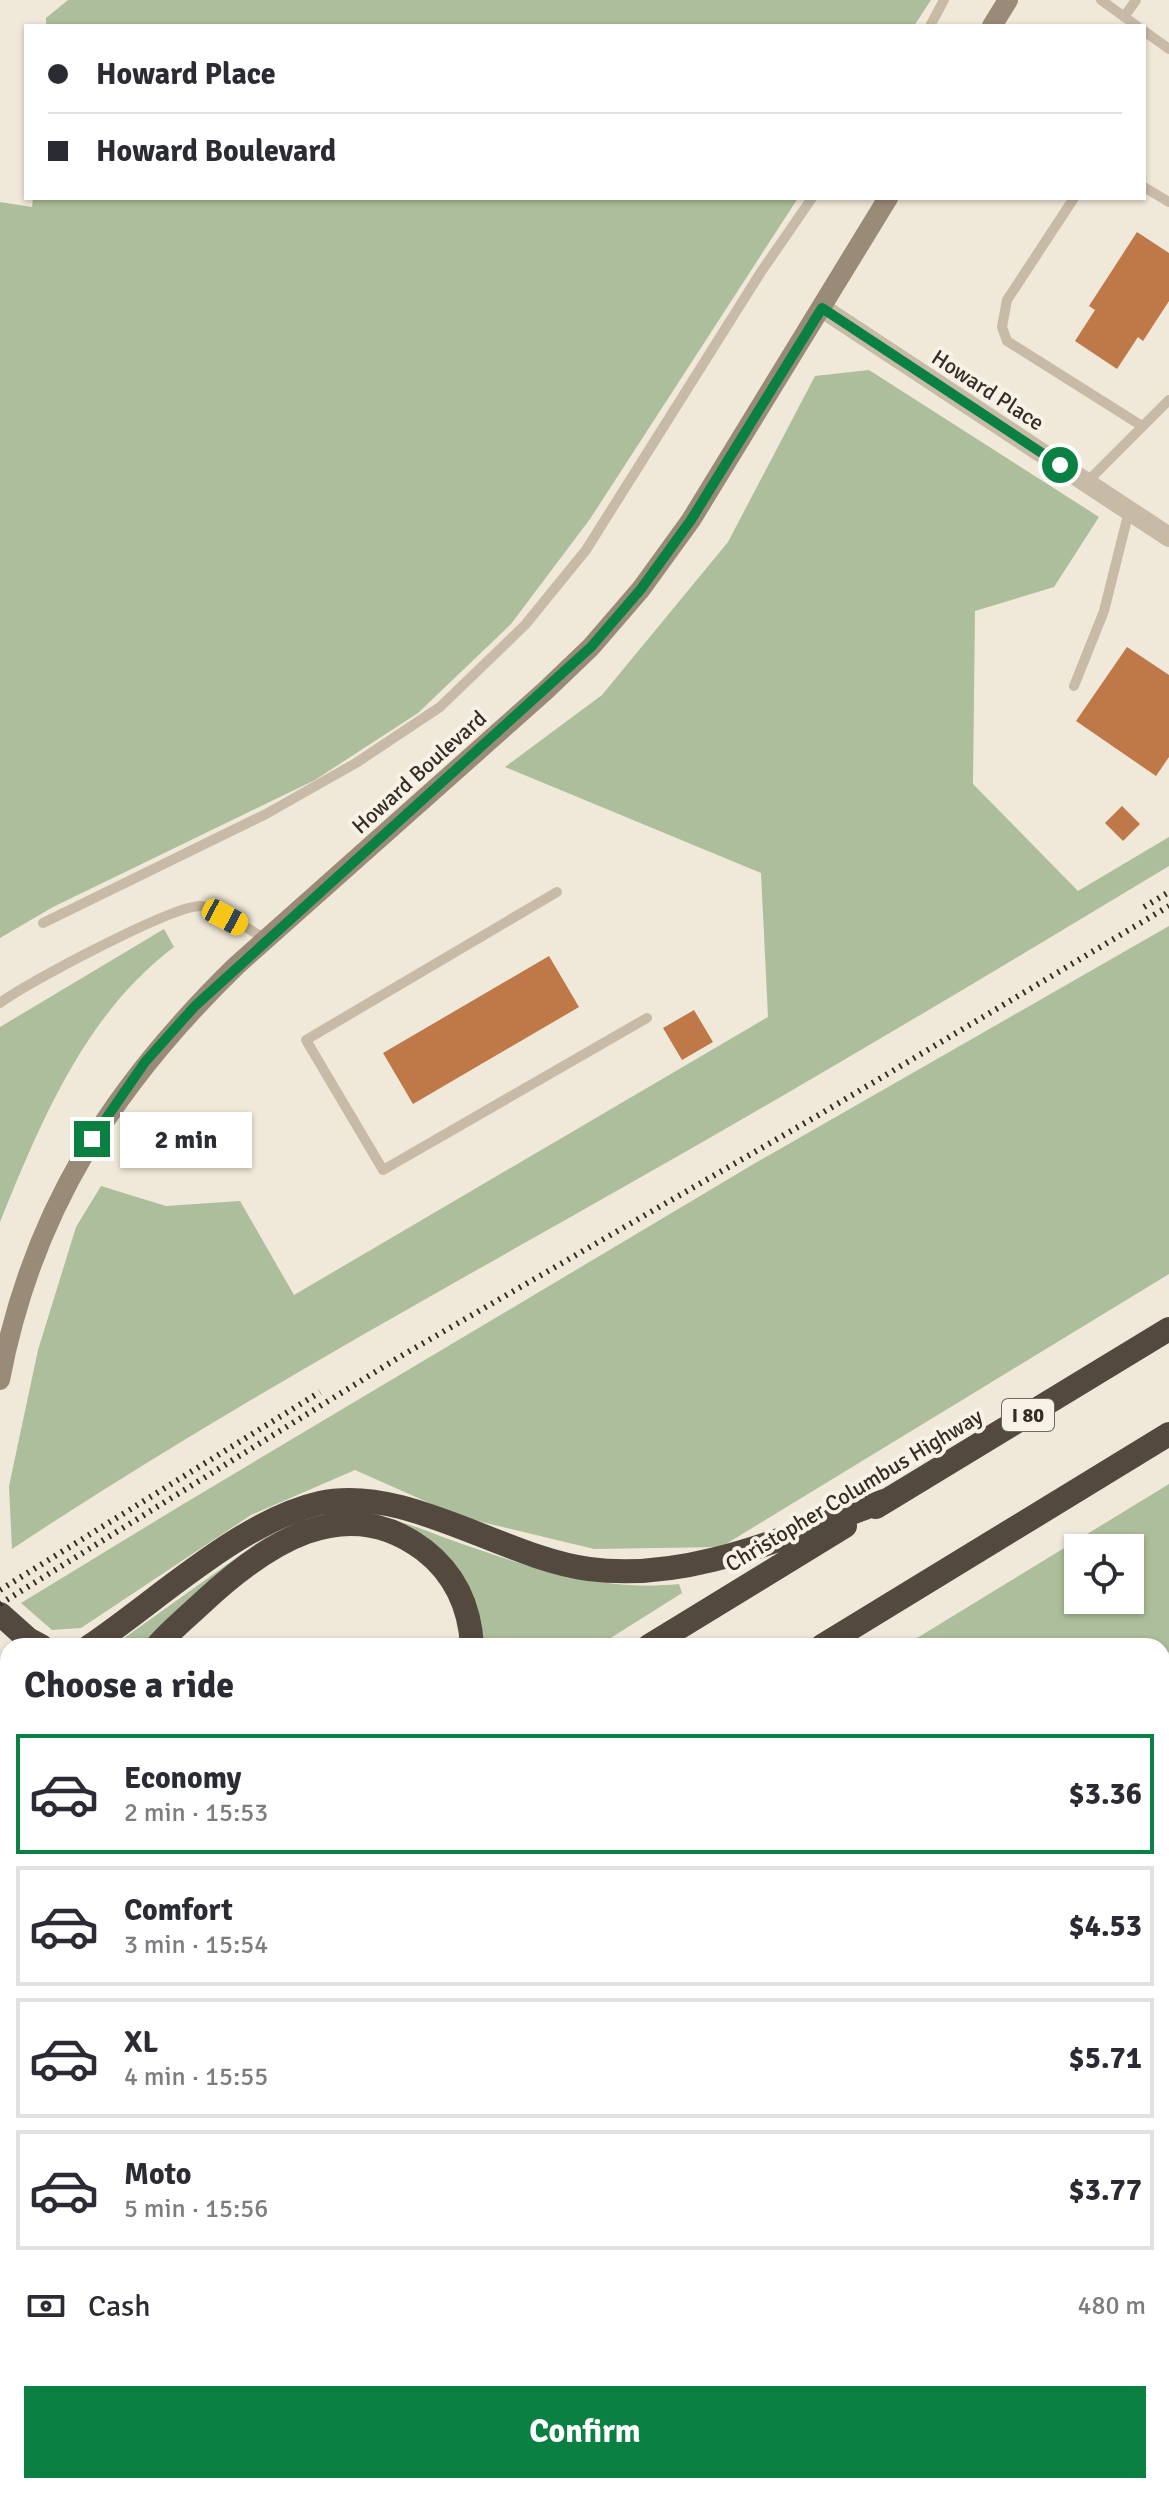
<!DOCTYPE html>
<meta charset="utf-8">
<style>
:root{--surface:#fff;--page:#f2f2f3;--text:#2b2b33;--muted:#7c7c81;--line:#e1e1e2;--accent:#0b8043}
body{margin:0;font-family:Signika,sans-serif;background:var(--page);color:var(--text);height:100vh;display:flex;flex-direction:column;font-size:30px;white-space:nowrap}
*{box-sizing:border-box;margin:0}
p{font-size:26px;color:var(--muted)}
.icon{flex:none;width:44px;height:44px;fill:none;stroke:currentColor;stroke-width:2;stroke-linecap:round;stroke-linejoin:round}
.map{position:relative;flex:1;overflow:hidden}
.drawer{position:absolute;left:0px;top:1638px;width:1170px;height:856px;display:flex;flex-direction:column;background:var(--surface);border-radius:24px 24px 0 0;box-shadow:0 2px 6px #0004}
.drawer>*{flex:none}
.top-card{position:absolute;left:24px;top:24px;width:1122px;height:176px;border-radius:0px;box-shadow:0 2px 6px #0004;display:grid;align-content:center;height:176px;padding:0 24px;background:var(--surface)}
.fabs{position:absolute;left:1064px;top:1534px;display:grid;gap:16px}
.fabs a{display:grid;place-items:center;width:80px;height:80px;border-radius:0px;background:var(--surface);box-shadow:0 2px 6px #0004;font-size:40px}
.end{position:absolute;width:36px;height:36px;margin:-18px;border:10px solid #0b8043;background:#fff;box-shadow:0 0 0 4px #fff}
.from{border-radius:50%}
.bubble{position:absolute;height:56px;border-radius:0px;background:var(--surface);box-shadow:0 2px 6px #0004;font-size:26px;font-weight:800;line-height:56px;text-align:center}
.car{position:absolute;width:24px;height:48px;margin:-24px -12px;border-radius:10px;box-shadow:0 0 6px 2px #0007;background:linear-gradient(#f5c518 24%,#345 0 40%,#f5c518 0 76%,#345 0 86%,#f5c518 0)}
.top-card b{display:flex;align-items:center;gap:28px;height:76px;font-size:30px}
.top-card b+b{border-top:2px solid var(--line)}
.top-card i{width:20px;height:20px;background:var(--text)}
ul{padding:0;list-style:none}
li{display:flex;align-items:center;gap:24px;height:120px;margin:0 16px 12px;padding:0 8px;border:4px solid var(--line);border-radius:0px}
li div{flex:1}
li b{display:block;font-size:30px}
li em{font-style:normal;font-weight:800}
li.on{border-color:var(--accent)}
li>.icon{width:72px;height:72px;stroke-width:1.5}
h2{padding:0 24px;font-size:36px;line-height:96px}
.pay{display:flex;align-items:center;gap:20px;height:88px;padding:0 24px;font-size:30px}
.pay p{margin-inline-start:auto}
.cta{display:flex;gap:16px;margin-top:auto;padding:16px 24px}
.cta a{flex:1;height:92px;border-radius:0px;background:var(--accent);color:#fff;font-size:32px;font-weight:800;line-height:92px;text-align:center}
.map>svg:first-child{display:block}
.green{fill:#acbe9b;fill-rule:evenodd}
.building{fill:#bf7848}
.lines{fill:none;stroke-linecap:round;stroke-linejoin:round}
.service{stroke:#c7baa6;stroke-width:10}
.minor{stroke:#c7baa6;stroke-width:20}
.secondary{stroke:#9a8a78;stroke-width:20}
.motorway{stroke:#54493e;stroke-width:24}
.rail{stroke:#342d27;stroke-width:6;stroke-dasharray:2 6;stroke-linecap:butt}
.route{stroke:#0b8043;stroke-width:10}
.labels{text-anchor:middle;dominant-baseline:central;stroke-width:8;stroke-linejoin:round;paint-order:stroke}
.shield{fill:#f8f2e6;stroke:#6f6860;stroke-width:2}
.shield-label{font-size:20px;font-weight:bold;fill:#342d27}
.street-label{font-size:22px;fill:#342d27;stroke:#f8f2e6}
</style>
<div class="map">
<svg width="1169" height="2494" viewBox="0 0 1169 2494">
<rect width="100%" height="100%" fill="#f0e9da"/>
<!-- green -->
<path class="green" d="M68 0H931L914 26H46V18Z
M33 198H798L590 519 511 624 418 713 315 780 53 907 0 938V202L32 207Z
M869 370 1099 517 1054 587 975 611 973 784 1078 891 1169 837V866C992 973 814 1079 634 1181 425 1300 212 1416 12 1549L9 1486 38 1350 76 1227 101 1186 166 1206 240 1201 294 1295 768 1017 761 873 505 767 602 695 728 542 815 376Z
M1169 926V1274L721 1547 594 1549 461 1517 355 1470 251 1515 81 1628 52 1630 21 1603 185 1503 752 1165Z
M164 929 174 947C85 1014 41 1121 0 1222V1027Z
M1169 1484V1652L1162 1656V1646H904ZM1078 1548H1130V1600H1078Z
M350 1511C386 1514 418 1528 451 1540 526 1566 597 1592 679 1584L682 1593 598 1646H483L458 1571 331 1514 297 1523 275 1534 143 1646H113L274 1531 313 1515Z
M1169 1801V1911L1162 1917V1805Z
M8 2316V2486H36V2494H13L0 2483V2321Z"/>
<!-- building -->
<path class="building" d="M1137 232 1169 253V301L1143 341 1138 337 1117 369 1075 341 1095 310 1089 306Z
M1127 647 1169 675V757L1156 776 1076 721Z
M1122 806 1140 824 1123 841 1105 823Z
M549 956 579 1007 413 1104 383 1053Z
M694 1010 713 1042 682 1060 663 1028Z"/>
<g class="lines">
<!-- service -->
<path class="service" d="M1101 0 1137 26
M1124 17 1136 0
M930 26 944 0
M1144 31 1169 49
M1144 187 1169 202
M1074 198 1007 300 1002 327 1007 341 1142 426
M1086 483 1169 400
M1074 686 1104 611 1129 511
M557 892 306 1040 383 1170 647 1018
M43 923 266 814 356 763 440 707 525 625 586 550 761 272 812 198
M0 1003C26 983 172 906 200 906 215 906 251 931 266 939
M106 2486V2494
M212 2486 213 2494"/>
<!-- minor -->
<path class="minor" d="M822 308 1169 537
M1162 2104 1169 2097
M1162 2125 1169 2118
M1075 2486V2494"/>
<!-- secondary -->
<path class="secondary" d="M992 26 1008 0
M0 1380C32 1210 114 1085 236 966L545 691 591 647 641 589 691 520 888 198
M0 1786 8 1888
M58 2486V2494"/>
<!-- motorway -->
<path class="motorway" d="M876 1507 1169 1329
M0 1614 28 1639 41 1646
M90 1646C158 1600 241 1521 320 1503 405 1484 504 1558 589 1569 691 1583 793 1533 887 1500
M157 1646C170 1631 187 1617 202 1603 263 1546 344 1489 424 1550 455 1574 470 1608 472 1646
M649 1646 845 1526
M822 1646 1169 1434
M0 1702 8 1697
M0 1805 1 1802
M0 2044 8 2039
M0 2147 8 2143
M0 2309 8 2304"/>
<!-- rail -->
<path class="rail" d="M1144 907 1169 892
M0 1590 320 1392
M0 1604 401 1356 822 1113 1169 906"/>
</g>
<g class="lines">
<!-- route -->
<path class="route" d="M92 1139 145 1062 195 1006 591 647 641 589 691 520 822 308 1060 465"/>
</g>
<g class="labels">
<!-- shield labels -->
<rect class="shield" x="1002" y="1399" width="52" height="32" rx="6"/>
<g class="shield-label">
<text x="1028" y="1415">I 80</text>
</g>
<!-- street labels -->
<g class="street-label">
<text transform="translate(988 390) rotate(33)">Howard Place</text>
<text transform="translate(419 772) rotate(-42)">Howard Boulevard</text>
<text transform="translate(854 1490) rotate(-31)">Christopher Columbus Highway</text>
</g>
</g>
</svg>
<div class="fabs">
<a><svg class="icon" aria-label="locate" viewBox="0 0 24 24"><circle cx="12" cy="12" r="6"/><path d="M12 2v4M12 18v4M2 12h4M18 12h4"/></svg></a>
</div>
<i class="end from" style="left:1060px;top:465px"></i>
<i class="end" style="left:92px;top:1139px"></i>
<div class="bubble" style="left:120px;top:1112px;width:132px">2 min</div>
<i class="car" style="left:225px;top:917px;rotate:118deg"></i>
<div class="top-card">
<b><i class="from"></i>Howard Place</b>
<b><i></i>Howard Boulevard</b>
</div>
<section class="drawer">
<h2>Choose a ride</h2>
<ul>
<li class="on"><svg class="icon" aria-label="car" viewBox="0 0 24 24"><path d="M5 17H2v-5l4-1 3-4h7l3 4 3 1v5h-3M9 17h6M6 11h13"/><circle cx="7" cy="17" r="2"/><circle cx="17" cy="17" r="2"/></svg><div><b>Economy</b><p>2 min · 15:53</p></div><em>$3.36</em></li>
<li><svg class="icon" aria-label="car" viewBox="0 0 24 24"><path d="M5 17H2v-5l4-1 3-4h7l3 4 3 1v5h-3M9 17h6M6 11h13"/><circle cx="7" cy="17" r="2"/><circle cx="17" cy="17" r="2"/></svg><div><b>Comfort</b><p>3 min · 15:54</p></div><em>$4.53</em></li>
<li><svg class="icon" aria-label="car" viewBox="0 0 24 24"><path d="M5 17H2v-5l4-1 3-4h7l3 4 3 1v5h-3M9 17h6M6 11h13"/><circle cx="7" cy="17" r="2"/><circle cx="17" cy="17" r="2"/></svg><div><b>XL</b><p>4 min · 15:55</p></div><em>$5.71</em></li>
<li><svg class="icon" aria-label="car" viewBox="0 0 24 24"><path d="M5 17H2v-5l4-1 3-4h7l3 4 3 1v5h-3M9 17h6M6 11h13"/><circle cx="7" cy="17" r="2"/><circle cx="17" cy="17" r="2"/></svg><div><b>Moto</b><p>5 min · 15:56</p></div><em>$3.77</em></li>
</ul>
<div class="pay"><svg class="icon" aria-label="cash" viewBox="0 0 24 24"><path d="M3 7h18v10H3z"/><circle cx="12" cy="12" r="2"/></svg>Cash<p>480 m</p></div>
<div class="cta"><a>Confirm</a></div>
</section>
</div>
